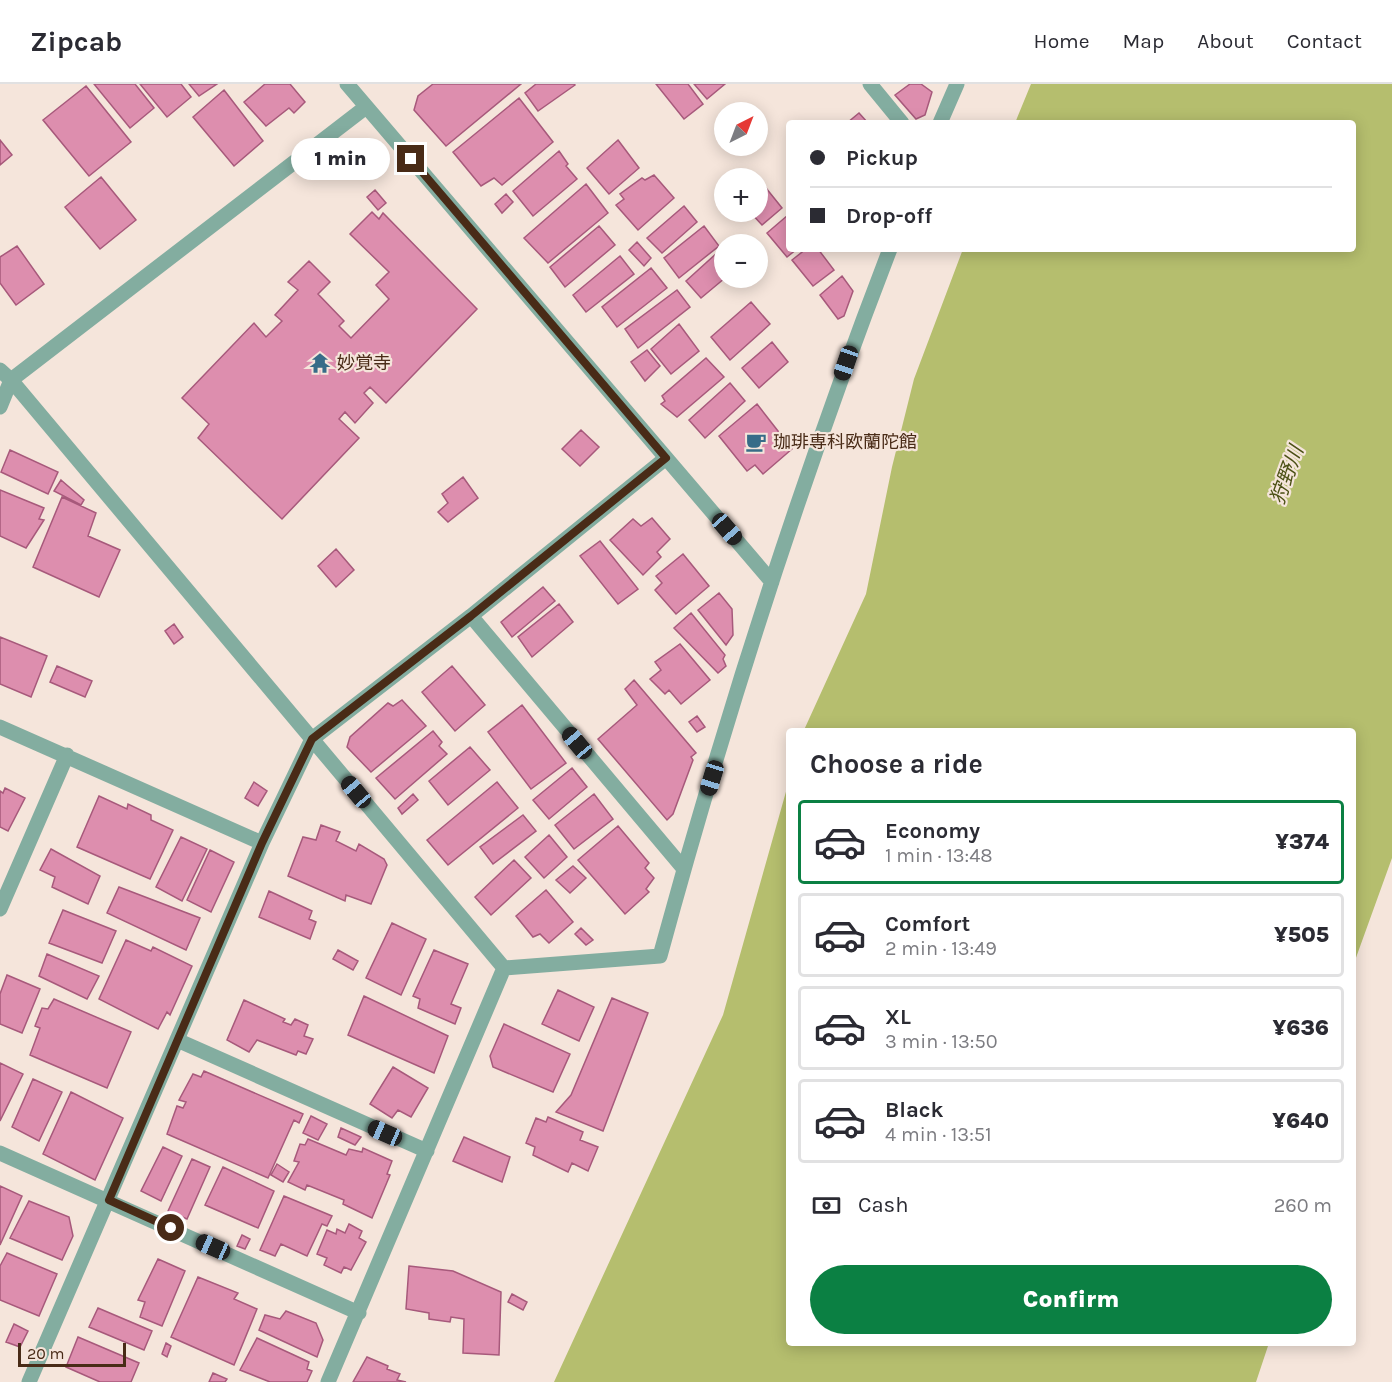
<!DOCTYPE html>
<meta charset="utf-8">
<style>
:root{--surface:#fff;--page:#f2f2f3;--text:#2b2b33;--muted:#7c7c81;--line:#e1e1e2;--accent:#0b8043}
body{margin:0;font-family:Karla,"Noto Sans JP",sans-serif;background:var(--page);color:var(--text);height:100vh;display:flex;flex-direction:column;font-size:22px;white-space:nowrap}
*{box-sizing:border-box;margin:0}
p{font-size:20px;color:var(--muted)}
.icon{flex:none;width:33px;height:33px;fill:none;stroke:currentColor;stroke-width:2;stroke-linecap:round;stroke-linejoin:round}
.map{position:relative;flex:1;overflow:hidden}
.details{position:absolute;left:786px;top:644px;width:570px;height:618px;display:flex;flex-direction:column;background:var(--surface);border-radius:6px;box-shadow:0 3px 15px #0003}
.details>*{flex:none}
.hud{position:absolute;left:786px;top:36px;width:570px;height:132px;border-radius:6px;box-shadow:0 3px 15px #0003;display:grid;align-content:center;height:132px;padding:0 24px;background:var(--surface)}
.needle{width:39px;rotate:42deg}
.tools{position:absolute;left:714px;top:18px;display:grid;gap:12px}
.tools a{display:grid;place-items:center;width:54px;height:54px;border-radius:50%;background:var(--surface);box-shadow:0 3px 15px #0003;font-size:30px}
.scale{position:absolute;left:18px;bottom:15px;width:108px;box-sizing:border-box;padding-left:6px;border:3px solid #492b17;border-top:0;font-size:16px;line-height:21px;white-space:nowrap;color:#492b17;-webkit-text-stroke:4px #f5e5db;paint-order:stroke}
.end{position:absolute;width:27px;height:27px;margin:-14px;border:8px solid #492b17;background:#fff;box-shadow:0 0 0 3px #fff}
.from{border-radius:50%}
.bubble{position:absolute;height:42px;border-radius:21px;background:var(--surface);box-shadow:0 3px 15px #0003;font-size:20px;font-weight:800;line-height:42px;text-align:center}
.car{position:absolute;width:18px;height:36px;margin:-18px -9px;border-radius:8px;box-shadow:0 0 4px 2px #0007;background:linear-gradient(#222 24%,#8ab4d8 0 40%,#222 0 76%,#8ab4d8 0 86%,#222 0)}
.hud b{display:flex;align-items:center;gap:21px;height:57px;font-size:22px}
.hud b+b{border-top:2px solid var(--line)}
.hud i{width:15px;height:15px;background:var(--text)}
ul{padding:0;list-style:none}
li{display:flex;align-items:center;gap:18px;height:84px;margin:0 12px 9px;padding:0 12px;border:3px solid var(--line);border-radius:6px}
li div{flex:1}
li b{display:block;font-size:22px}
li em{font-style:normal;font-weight:800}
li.current{border-color:var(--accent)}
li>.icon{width:54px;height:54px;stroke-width:1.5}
h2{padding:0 24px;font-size:27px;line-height:72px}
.pay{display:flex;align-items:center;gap:15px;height:66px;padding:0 24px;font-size:22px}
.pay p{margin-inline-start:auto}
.button{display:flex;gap:12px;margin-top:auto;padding:12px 24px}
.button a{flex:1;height:69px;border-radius:36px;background:var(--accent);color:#fff;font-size:24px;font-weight:800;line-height:69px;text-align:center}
header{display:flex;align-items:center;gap:36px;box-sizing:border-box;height:84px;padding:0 30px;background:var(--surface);border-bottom:2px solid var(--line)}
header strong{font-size:28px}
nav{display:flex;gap:33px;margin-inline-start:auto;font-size:21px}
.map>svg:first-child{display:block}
.water{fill:#b5be6e}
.building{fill:#dd8eae;stroke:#a7597b;stroke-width:1.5}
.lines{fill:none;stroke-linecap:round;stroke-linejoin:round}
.minor{stroke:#83ada0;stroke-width:15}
.route{stroke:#492b17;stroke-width:8}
.labels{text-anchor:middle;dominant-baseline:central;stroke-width:4.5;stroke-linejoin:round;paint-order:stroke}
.poi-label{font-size:18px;fill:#492b17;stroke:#f5e5db;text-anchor:start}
.water-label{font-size:20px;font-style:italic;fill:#4b5015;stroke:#f5e5db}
</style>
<header>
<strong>Zipcab</strong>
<nav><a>Home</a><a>Map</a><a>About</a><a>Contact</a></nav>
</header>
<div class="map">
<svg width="1392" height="1298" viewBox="0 0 1392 1298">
<rect width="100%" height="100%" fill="#f5e5db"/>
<!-- water -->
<path class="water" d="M1031 0H1392V774L1353 882V646H804L866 510 892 383 914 295 963 165H1353V39H1015Z
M789 697V1258L1269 1259 1256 1298H554L723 931Z"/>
<!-- building -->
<path class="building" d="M94 0H135L154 24 130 44Z
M140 0H181L191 13 167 33Z
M189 0H217L199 12Z
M265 0H290L305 18 294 29 289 24 266 42 244 18Z
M433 0H521L446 62 414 26 418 12Z
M536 0H574L575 1 538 27 525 9Z
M656 0H688L703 20 684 35Z
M694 0H725L707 15Z
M910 0H921L932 8 925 31 916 35 895 11Z
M86 2 131 58 89 92 43 36Z
M224 6 263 57 234 82 193 33Z
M519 14 553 58 502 101 494 94 481 102 453 68Z
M859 29 868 39H847Z
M0 56 12 71 0 81Z
M618 56 639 84 609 110 587 84Z
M559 67 568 80 566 82 577 95 533 132 513 107Z
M654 91 674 114 638 146 616 121 624 115 620 110 642 94 645 96Z
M101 93 136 136 100 165 65 123Z
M586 100 608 129 548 179 524 154Z
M766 104 782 124 762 141 750 128H758V111Z
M375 106 386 119 378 126 367 113Z
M506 110 513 118 502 129 495 120Z
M684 122 697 138 662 169 647 154Z
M372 128 379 135 383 129 477 225 386 319 370 303 364 309 373 319 355 339 345 328 339 335 359 354 282 435 198 354 209 340 182 314 254 239 266 253 282 237 275 231 298 206 288 198 309 177 330 198 318 210 344 237 339 242 351 254 389 215 376 201 389 188 350 150Z
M788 131 789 165H797L787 173 767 149Z
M599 142 615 161 565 203 550 183Z
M704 142 719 162 679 194 664 174Z
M637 158 651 174 644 182 629 166Z
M17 162 44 200 16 221 0 199V173Z
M806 165H818L834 186 813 202 792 176Z
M718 168 724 176 725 194 701 214 686 197Z
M620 172 634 190 586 228 573 211Z
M651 184 667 204 617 243 602 223Z
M842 192 853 207 844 232 838 235 820 211Z
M677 206 690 223 638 264 625 245Z
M751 218 770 240 730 276 711 253Z
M679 240 699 267 671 290 651 265Z
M772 258 788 278 759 304 742 284Z
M647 266 660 282 645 297 631 278Z
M706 274 724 293 677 333 661 320 665 317 662 312Z
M730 299 745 317 705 354 689 336Z
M757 320 792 365 763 390 755 381 747 387 719 352Z
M581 346 599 363 580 382 562 365Z
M10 366 58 388 48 410 1 388Z
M463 393 478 414 448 438 438 428 448 419 442 410Z
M61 396 84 416 81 421 54 407Z
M0 406 44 424 39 435 44 436 26 464 0 452Z
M62 413 96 429 88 452 120 466 99 513 33 483Z
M652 434 670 455 657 468 661 473 643 491 610 456 633 435 641 442Z
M600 457 638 505 618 520 580 472Z
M336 465 354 486 336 503 318 482Z
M683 470 709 502 676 530 655 506 662 499 656 492Z
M543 503 555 517 512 553 501 538Z
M719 509 732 525 733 551 726 561 698 526Z
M559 520 573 538 532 573 518 553Z
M691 529 725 571 723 575 726 582 718 589 674 544Z
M174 540 183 553 174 560 165 547Z
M0 553 47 572 31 613 0 600Z
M680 560 710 596 681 620 669 606 665 610 650 595 661 586 655 578Z
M57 582 92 597 85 613 50 598Z
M452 582 485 621 455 647 422 608Z
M634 596 696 669 691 673 693 676 673 730 667 736 598 655 637 621 625 605Z
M402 616 426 642 371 688 347 663 350 653 388 619 393 622Z
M522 621 566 679 531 705 488 648Z
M697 632 705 643 697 648 689 638Z
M433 647 442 658 439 662 447 670 395 715 376 694Z
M470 663 490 686 448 721 429 697Z
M572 684 587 703 549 735 533 716Z
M254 698 267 707 258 722 245 714Z
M497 698 518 724 448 781 427 756Z
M5 704 25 714 8 747 0 743V707L3 709Z
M413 710 418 716 402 730 398 724Z
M594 710 613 735 574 765 555 741Z
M99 712 127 725 128 720 151 731V736L173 746 150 795 77 763Z
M523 731 536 747 493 780 480 763Z
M321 741 340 748 336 757 356 767 359 760 384 775 387 781 371 820 346 811 345 817 288 792 303 753 316 756Z
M618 742 649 779 645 784 654 794 646 805 649 808 625 830 578 776Z
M549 751 567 773 544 794 525 773Z
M181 753 207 765 182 817 156 803Z
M51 765 100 792 88 820 52 803 55 793 40 786Z
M210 766 234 778 211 828 187 816Z
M514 776 531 794 491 831 475 813Z
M573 782 586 794 570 809 556 796Z
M119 803 200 834 186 866 107 829Z
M546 806 573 838 549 859 540 850 533 853 516 832Z
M269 807 312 827 309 835 316 838 310 855 259 833Z
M63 826 116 847 102 879 49 859Z
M392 839 426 855 401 911 366 894Z
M581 844 593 856 586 861 575 850Z
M126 856 151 867 153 863 192 882 170 931 167 928 158 945 99 915Z
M338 866 358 877 353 886 333 875Z
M434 866 468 880 451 920 461 924 455 940 418 924 420 915 413 912Z
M47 870 99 892 87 915 39 892Z
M7 891 40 905 22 949 0 940V910Z
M558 906 594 923 579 957 542 940Z
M364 912 448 952 434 989 348 951Z
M612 914 648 929 603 1047 556 1028 571 1011Z
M54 915 131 948 107 1004 30 971 40 944 35 942 42 924 48 925Z
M244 916 285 935 283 938 291 941 295 935 308 941 304 952 313 955 306 970 298 967 296 971 257 956 249 968 227 956Z
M504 940 570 970 553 1008 493 983 490 972Z
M0 979 23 990 0 1037Z
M393 983 428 1004 411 1033 398 1026 392 1034 370 1020Z
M204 987 303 1030 299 1039 294 1036 268 1094 167 1050 177 1022 183 1024 186 1018 179 1016 193 990 201 993Z
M33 995 62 1008 39 1057 12 1043Z
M71 1008 123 1034 95 1096 43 1070Z
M311 1032 327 1040 318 1056 303 1049Z
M548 1033 583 1048 580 1056 598 1063 588 1087 572 1079 568 1088 533 1071 535 1063 526 1059 536 1034 546 1038Z
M341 1044 361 1053 355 1061 338 1053Z
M464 1053 510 1073 502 1098 453 1077Z
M308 1055 346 1071 349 1065 362 1068 363 1064 392 1077 387 1090 390 1091 372 1134 343 1120 344 1116 307 1101 305 1106 288 1098 299 1078 294 1077 300 1060 305 1061Z
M163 1063 182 1072 161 1117 141 1107Z
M192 1075 210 1083 187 1135 168 1127Z
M277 1080 289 1088 283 1098 271 1091Z
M223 1083 274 1107 258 1144 205 1121Z
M0 1102 22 1112 0 1161Z
M284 1112 332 1132 327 1142 322 1140 307 1172 281 1160 275 1172 260 1166Z
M29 1117 69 1133 73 1152 62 1176 10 1154Z
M349 1140 362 1147 359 1154 366 1158 351 1186 344 1183 341 1189 324 1181 327 1174 317 1170 327 1146 336 1150 337 1145 345 1149Z
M242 1151 250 1155 245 1165 237 1162Z
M7 1169 57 1190 39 1232 0 1216V1182Z
M158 1175 185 1187 162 1242 140 1233 145 1218 138 1216Z
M409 1182 453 1187 501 1208 499 1271 463 1269 464 1235 451 1233 450 1238 429 1235V1229L406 1225Z
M198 1193 238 1209 234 1215 257 1225 234 1281 171 1253Z
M512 1210 527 1218 523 1226 508 1218Z
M98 1224 152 1247 144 1266 89 1243Z
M286 1227 316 1239 323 1256 317 1273 259 1246 265 1231 280 1235Z
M14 1240 28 1247 20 1263 6 1258Z
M78 1253 139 1279 131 1298H100L66 1283Z
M257 1254 309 1278 307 1285 312 1287 307 1298H270L240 1286Z
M166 1259 171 1262 167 1273 162 1270Z
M367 1273 388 1282 387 1285 400 1290 397 1296 406 1298H353Z
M213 1289 227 1295 225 1298H209Z"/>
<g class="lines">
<!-- minor -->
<path class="minor" d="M347 0 772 498
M870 0 902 39
M940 39 957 0
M0 286 11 296 504 884
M0 323 11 296 366 23
M471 532 684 785
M0 643 262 759
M0 825 67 671
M504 884 660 872C725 633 801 396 890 165
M177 956 427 1067
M0 1069 359 1229
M29 1298 262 759 312 655 471 532 666 374
M328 1298 504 884"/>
</g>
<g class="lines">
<!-- route -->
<path class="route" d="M171 1144 109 1116 262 759 312 655 471 532 666 374 411 75"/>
</g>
<!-- icons -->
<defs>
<g id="temple-bare" transform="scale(1.62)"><path d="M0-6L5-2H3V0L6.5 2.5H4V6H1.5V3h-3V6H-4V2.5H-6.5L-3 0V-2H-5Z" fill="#376c88" stroke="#f5e5db" stroke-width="2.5" paint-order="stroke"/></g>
<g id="cafe-bare" transform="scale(1.62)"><path d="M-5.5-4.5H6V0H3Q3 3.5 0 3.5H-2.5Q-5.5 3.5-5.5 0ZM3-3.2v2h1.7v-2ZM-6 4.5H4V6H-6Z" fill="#376c88" stroke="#f5e5db" stroke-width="2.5" paint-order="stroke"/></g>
</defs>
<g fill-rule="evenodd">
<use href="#temple-bare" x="320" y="279"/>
<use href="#cafe-bare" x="756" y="358"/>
</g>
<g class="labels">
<!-- poi labels -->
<g class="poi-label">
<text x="337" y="279">妙覚寺</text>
<text x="773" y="358">珈琲専科欧蘭陀館</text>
</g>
<!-- water labels -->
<g class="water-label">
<text transform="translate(1287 391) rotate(-70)">狩野川</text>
</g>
</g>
</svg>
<div class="tools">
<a><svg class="needle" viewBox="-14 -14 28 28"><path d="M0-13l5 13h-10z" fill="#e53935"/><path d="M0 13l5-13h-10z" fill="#7c7c81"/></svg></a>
<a>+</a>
<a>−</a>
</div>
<div class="scale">20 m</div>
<i class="end from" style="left:171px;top:1144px"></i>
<i class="end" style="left:411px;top:75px"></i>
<div class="bubble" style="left:291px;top:54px;width:99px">1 min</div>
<i class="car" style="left:846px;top:279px;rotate:199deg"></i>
<i class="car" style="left:727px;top:445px;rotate:139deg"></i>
<i class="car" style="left:577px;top:659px;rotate:320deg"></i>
<i class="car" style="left:712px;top:694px;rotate:197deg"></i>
<i class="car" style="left:356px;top:708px;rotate:320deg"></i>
<i class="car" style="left:385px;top:1049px;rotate:294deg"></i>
<i class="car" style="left:213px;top:1163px;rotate:294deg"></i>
<div class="hud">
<b><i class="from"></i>Pickup</b>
<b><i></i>Drop-off</b>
</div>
<section class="details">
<h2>Choose a ride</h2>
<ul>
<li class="current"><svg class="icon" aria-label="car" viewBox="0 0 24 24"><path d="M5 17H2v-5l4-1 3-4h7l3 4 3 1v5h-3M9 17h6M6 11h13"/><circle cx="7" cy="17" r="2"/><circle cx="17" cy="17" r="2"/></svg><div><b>Economy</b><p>1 min · 13:48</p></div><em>¥374</em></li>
<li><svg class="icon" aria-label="car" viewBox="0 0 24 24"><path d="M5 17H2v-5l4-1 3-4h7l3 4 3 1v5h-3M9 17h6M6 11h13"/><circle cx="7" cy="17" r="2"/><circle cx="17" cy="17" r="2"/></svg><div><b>Comfort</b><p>2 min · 13:49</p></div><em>¥505</em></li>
<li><svg class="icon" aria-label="car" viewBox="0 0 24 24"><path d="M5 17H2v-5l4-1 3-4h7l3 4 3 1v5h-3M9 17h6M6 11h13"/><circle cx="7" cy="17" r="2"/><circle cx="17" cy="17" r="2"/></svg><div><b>XL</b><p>3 min · 13:50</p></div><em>¥636</em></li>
<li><svg class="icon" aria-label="car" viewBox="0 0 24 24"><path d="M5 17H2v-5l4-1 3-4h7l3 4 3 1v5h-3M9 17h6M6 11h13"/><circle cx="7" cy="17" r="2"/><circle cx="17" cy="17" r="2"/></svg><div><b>Black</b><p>4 min · 13:51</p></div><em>¥640</em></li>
</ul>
<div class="pay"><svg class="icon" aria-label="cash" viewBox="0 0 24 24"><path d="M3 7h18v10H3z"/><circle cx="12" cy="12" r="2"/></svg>Cash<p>260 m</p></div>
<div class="button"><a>Confirm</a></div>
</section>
</div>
